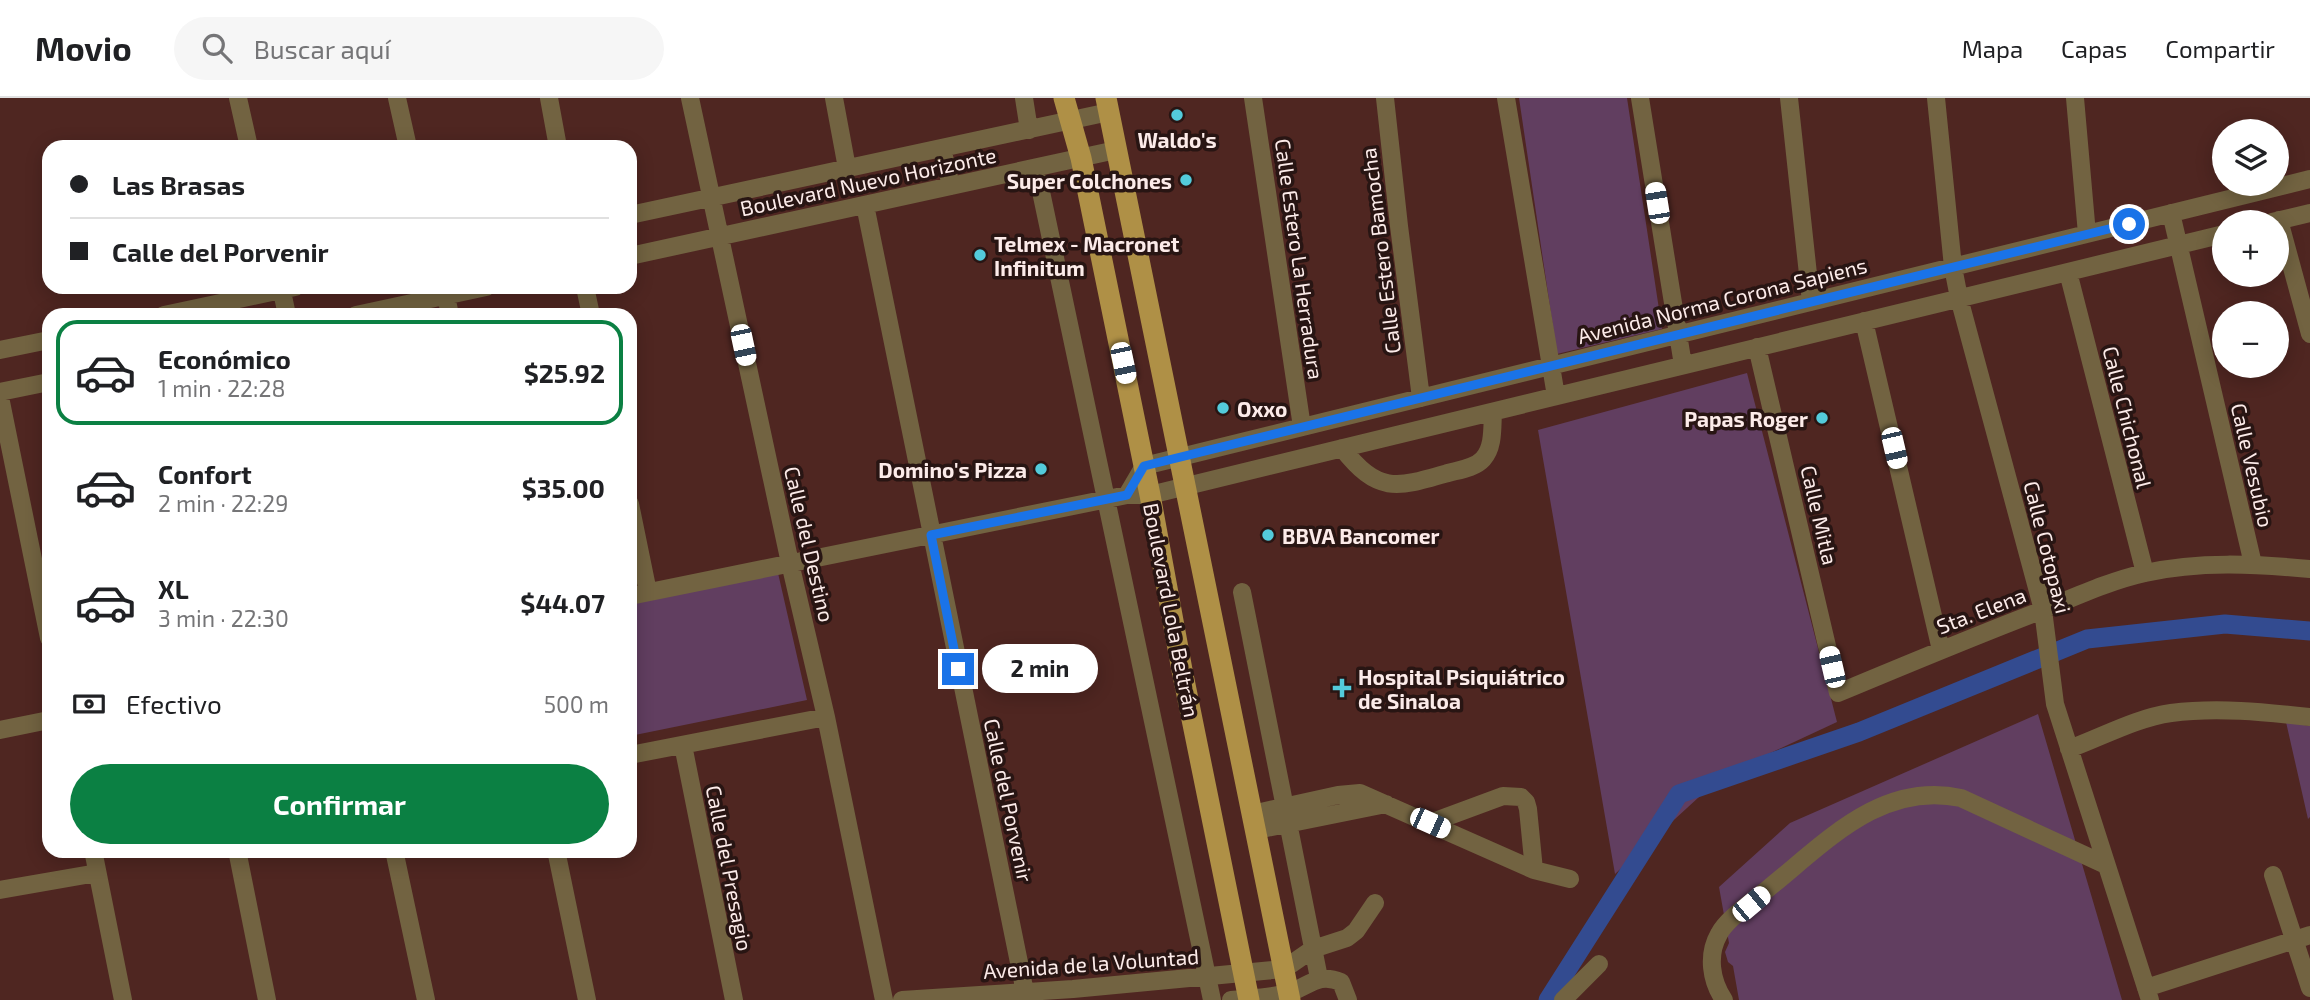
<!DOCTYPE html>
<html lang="es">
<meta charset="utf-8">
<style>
:root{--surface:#fff;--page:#f6f6f6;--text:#202124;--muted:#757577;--line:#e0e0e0;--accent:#0b8043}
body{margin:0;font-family:"Exo 2",sans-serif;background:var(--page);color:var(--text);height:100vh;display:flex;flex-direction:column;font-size:26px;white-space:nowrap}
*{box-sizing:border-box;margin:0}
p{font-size:23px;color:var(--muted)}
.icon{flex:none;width:38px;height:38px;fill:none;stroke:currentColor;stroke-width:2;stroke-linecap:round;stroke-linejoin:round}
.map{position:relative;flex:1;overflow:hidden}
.sheet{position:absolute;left:42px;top:210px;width:595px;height:550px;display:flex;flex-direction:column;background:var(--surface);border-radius:21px;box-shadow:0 4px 18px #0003}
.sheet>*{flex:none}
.hud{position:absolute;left:42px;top:42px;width:595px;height:154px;border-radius:21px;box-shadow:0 4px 18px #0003;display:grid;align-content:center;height:154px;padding:0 28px;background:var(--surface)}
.buttons{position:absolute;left:2212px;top:21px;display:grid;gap:14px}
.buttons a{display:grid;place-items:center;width:77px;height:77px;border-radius:50%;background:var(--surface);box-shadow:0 4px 18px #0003;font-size:35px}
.end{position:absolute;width:32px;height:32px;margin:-16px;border:9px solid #1a73e8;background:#fff;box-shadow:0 0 0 4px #fff}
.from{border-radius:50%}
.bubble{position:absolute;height:49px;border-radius:24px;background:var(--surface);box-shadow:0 4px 18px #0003;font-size:23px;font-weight:700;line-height:49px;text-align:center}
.car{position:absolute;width:21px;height:42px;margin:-21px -10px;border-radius:9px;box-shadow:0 0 5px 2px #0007;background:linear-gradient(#fff 24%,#345 0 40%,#fff 0 76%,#345 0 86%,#fff 0)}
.hud b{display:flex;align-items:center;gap:24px;height:66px;font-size:26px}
.hud b+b{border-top:2px solid var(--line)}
.hud i{width:18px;height:18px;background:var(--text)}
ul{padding:12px 0 0;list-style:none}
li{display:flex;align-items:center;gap:21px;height:105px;margin:0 14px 10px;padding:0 14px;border:4px solid transparent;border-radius:21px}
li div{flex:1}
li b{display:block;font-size:26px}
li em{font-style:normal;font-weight:700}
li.selected{border-color:var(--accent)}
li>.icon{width:63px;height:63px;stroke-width:1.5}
.pay{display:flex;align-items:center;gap:18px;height:77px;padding:0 28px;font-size:26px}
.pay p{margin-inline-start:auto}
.primary-button{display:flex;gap:14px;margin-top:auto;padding:14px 28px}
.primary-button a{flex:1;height:80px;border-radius:42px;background:var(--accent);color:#fff;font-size:28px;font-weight:700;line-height:80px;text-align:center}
header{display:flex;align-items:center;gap:42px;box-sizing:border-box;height:98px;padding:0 35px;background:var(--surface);border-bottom:2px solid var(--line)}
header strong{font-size:33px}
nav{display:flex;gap:38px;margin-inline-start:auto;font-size:24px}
.search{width:490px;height:63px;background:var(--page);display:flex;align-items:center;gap:18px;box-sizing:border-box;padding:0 24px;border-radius:38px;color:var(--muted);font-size:26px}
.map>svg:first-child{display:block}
.green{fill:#613e60}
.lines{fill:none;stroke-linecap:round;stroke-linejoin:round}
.canal{stroke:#334b90;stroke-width:19}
.minor{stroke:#726341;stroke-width:18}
.major{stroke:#af9046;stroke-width:21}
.route{stroke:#1a73e8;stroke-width:9}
.poi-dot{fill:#53cbdb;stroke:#281513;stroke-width:2.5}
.labels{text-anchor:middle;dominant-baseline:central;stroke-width:7;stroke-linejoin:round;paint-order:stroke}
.poi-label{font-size:21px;font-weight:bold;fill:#fcebe9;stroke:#281513;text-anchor:start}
.street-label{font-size:21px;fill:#fcebe9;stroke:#281513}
</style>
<header>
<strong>Movio</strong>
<div class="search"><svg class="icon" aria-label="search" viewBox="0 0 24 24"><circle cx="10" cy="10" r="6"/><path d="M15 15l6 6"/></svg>Buscar aquí</div>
<nav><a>Mapa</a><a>Capas</a><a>Compartir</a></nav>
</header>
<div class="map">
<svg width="2310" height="902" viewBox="0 0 2310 902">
<rect width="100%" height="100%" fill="#4f2621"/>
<!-- green -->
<path class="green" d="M1519 0H1627L1662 231 1557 256Z
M1747 275 1837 624 1723 677 1615 776 1538 332Z
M778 475 807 602 630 638V506Z
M2038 616 2122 902H1739L1733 868 1728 864 1725 854 1729 845 1719 789 1790 725Z
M2286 624 2310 628V719L2308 721Z"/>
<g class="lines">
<!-- canal -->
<path class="canal" d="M1548 902 1679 696 1859 634 2087 541 2225 526 2310 533"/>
<!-- minor -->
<path class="minor" d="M238 0 249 49
M397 0 408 49
M549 0 558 49
M690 0 790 465 826 619 884 902
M834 0 847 70
M1024 0 1029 32
M1253 0 1302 329
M1385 0 1399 128 1421 300
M1506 0 1556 298
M1640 0 1683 267
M1789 0 1811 204
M1936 0 1953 169 1959 200 2043 512 2055 606 2150 902
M2075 0 2087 136
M942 50 951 88
M1036 70 1212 902
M865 107 1025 894
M2171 115 2253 466
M630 117 1109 14
M2279 122 2310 236
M2272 124 2310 115
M630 158 1116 52
M2068 174 2145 475
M281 189 287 217
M585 189 591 217
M446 198 450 217
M164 217 295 189
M356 217 486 189
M1864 223 1941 552
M1757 249 1838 595C1905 567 1972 539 2040 513 2075 499 2109 483 2145 475 2199 463 2256 466 2310 471
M0 252 49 242
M0 294 49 284
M0 299 49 540
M1342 350C1378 396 1396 390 1448 375 1459 372 1475 370 1483 361 1494 349 1492 329 1493 314
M1127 397 1144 368 2310 81
M630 406 648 494
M1242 494 1319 880
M630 498 1127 397H1150L2224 136
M0 632 49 622
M683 647 734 902
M2069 651C2102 639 2136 620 2171 615 2217 609 2264 614 2310 619
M630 657 826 619
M1252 716 1338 697 1360 695 1534 772 1570 781
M1430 725 1503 698 1521 699 1526 704 1528 711 1534 772
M1256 732 1386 706
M93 752 123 902
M237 752 267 902
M394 752 426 902
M556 752 587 902
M2273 777 2310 890
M0 792 97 775
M2146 890 2310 837
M902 902 1073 891 1284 871 1313 851 1347 840 1356 833 1375 805
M1231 902C1250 900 1270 900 1288 895 1309 889 1317 874 1341 884L1348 902
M1563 902 1599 866
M1724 902C1711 883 1707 857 1719 836 1727 820 1756 801 1770 789 1827 743 1882 683 1961 700L2106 767"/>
<!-- major -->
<path class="major" d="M1064 0 1081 60 1150 397 1182 572 1249 902
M1106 0 1290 902"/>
</g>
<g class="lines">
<!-- route -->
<path class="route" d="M958 571 931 437 1127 397 1144 368 2129 126"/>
</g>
<!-- markers -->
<g class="poi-dot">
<circle cx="1177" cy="17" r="7"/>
<circle cx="1186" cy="82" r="7"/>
<circle cx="980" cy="157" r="7"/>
<circle cx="1223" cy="310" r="7"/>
<circle cx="1822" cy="320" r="7"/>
<circle cx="1041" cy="371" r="7"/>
<circle cx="1268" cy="437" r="7"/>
<path d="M1338.5 579.5h7v7h7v7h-7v7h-7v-7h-7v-7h7z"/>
</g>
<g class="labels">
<!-- poi labels -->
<g class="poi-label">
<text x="1177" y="41" text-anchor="middle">Waldo's</text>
<text x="1172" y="82" text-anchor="end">Super Colchones</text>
<text x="994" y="145">Telmex - Macronet<tspan x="994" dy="24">Infinitum</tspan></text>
<text x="1237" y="310">Oxxo</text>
<text x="1808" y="320" text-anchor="end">Papas Roger</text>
<text x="1027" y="371" text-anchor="end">Domino's Pizza</text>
<text x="1282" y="437">BBVA Bancomer</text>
<text x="1358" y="578">Hospital Psiquiátrico<tspan x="1358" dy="24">de Sinaloa</tspan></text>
</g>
<!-- street labels -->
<g class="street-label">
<text transform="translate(868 83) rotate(-12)">Boulevard Nuevo Horizonte</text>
<text transform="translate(1380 153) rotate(-97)">Calle Estero Bamocha</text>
<text transform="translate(1300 161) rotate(82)">Calle Estero La Herradura</text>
<text transform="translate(1722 202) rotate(-14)">Avenida Norma Corona Sapiens</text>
<text transform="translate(2128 319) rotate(76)">Calle Chichonal</text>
<text transform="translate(2253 367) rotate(77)">Calle Vesubio</text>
<text transform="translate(1820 417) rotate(77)">Calle Mitla</text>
<text transform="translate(810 446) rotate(77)">Calle del Destino</text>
<text transform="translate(2048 449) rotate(76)">Calle Cotopaxi</text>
<text transform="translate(1172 512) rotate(79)">Boulevard Lola Beltrán</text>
<text transform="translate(1981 512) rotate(-21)">Sta. Elena</text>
<text transform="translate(1009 702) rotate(78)">Calle del Porvenir</text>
<text transform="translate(730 770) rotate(79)">Calle del Presagio</text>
<text transform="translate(1091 865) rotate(-4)">Avenida de la Voluntad</text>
</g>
</g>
</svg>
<div class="buttons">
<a><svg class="icon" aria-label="layers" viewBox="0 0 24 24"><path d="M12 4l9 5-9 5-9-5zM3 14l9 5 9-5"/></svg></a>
<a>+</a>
<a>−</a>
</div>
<i class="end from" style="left:2129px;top:126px"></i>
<i class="end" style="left:958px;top:571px"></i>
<div class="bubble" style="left:982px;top:546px;width:116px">2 min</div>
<i class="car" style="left:1657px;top:105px;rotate:351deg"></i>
<i class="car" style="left:743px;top:247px;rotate:168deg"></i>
<i class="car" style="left:1123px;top:265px;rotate:168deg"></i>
<i class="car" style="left:1894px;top:350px;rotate:167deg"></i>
<i class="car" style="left:1832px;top:569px;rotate:347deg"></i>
<i class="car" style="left:1430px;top:725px;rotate:114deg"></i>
<i class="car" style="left:1751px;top:806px;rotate:50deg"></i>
<div class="hud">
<b><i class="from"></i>Las Brasas</b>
<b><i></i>Calle del Porvenir</b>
</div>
<section class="sheet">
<ul>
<li class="selected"><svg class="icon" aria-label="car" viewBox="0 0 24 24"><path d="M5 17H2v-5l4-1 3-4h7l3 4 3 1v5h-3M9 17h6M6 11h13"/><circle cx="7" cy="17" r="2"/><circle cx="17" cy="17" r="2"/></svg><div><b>Económico</b><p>1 min · 22:28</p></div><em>$25.92</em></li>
<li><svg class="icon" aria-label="car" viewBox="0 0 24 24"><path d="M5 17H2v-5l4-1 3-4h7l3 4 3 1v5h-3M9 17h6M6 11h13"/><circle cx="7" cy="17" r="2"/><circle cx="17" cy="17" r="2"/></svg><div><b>Confort</b><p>2 min · 22:29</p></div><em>$35.00</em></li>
<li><svg class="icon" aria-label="car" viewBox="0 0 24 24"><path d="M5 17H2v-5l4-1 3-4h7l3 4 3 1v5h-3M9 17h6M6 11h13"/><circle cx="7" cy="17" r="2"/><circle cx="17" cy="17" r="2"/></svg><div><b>XL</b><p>3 min · 22:30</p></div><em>$44.07</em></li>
</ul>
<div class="pay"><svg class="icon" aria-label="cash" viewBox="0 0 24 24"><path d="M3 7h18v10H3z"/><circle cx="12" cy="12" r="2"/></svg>Efectivo<p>500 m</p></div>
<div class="primary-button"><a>Confirmar</a></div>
</section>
</div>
